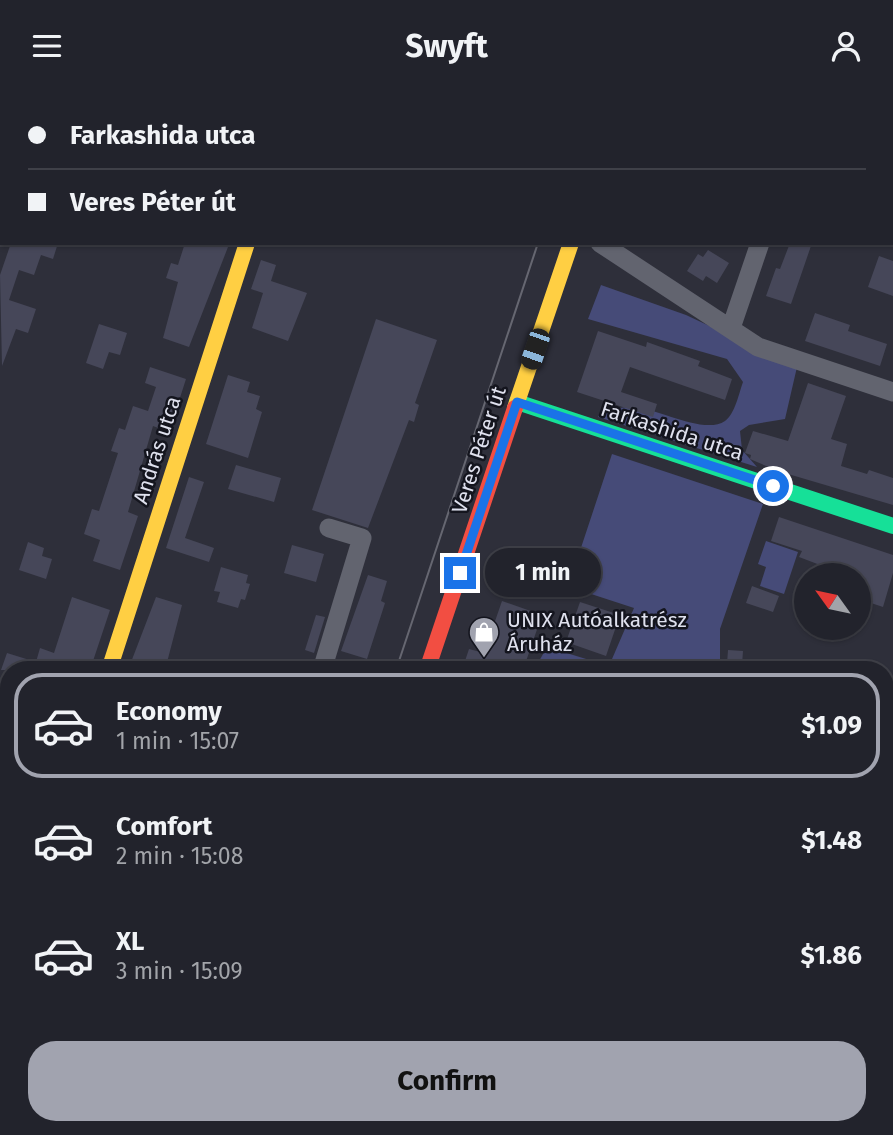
<!DOCTYPE html>
<meta charset="utf-8">
<style>
:root{--surface:#22232c;--page:#2e2f38;--text:#f1f3f6;--muted:#a2a4a9;--line:#3f4048;--accent:#a1a3af}
body{margin:0;font-family:"Fira Sans",sans-serif;background:var(--page);color:var(--text);height:100vh;display:flex;flex-direction:column;font-size:26px;white-space:nowrap}
*{box-sizing:border-box;margin:0}
p{font-size:23px;color:var(--muted)}
.icon{flex:none;width:38px;height:38px;fill:none;stroke:currentColor;stroke-width:2;stroke-linecap:round;stroke-linejoin:round}
.map{position:relative;flex:1;overflow:hidden}
.sheet{position:absolute;left:0px;top:570px;width:894px;height:474px;display:flex;flex-direction:column;background:var(--surface);border-radius:28px 28px 0 0;box-shadow:0 2px 5px #0004,0 0 0 2px var(--line)}
.sheet>*{flex:none}
.guide{position:absolute;left:0px;top:0px;width:894px;height:154px;box-shadow:0 2px 5px #0004,0 0 0 2px var(--line);display:grid;align-content:center;height:154px;padding:0 28px;background:var(--surface)}
.needle{width:46px;rotate:303deg}
.controls{position:absolute;left:794px;top:472px;display:grid;gap:14px}
.controls a{display:grid;place-items:center;width:77px;height:77px;border-radius:50%;background:var(--surface);box-shadow:0 2px 5px #0004,0 0 0 2px var(--line);font-size:35px}
.end{position:absolute;width:32px;height:32px;margin:-16px;border:9px solid #1a73e8;background:#fff;box-shadow:0 0 0 4px #fff}
.from{border-radius:50%}
.bubble{position:absolute;height:49px;border-radius:24px;background:var(--surface);box-shadow:0 2px 5px #0004,0 0 0 2px var(--line);font-size:23px;font-weight:700;line-height:49px;text-align:center}
.car{position:absolute;width:21px;height:42px;margin:-21px -10px;border-radius:9px;box-shadow:0 0 5px 2px #0007;background:linear-gradient(#222 24%,#8ab4d8 0 40%,#222 0 76%,#8ab4d8 0 86%,#222 0)}
.guide b{display:flex;align-items:center;gap:24px;height:66px;font-size:26px}
.guide b+b{border-top:2px solid var(--line)}
.guide i{width:18px;height:18px;background:var(--text)}
ul{padding:12px 0 0;list-style:none}
li{display:flex;align-items:center;gap:21px;height:105px;margin:0 14px 10px;padding:0 14px;border:4px solid transparent;border-radius:28px}
li div{flex:1}
li b{display:block;font-size:26px}
li em{font-style:normal;font-weight:700}
li.active{border-color:var(--accent)}
li>.icon{width:63px;height:63px;stroke-width:1.5}
.cta{display:flex;gap:14px;margin-top:auto;padding:14px 28px}
.cta a{flex:1;height:80px;border-radius:28px;background:var(--accent);color:#111;font-size:28px;font-weight:700;line-height:80px;text-align:center}
header{display:flex;justify-content:space-between;align-items:center;height:91px;padding:0 28px;background:var(--surface);font-size:32px;font-weight:700}
.map>svg:first-child{display:block}
.green{fill:#464b78}
.building{fill:#464759}
.lines{fill:none;stroke-linecap:round;stroke-linejoin:round}
.street{stroke:#62646f;stroke-width:19}
.fast{stroke:#16e098;stroke-width:16}
.slow{stroke:#ffcf43;stroke-width:16}
.jam{stroke:#f24e42;stroke-width:16}
.tram{stroke:#666771;stroke-width:2}
.route{stroke:#1a73e8;stroke-width:9}
.labels{text-anchor:middle;dominant-baseline:central;stroke-width:5;stroke-linejoin:round;paint-order:stroke}
.street-label{font-size:21px;fill:#dfe1ee;stroke:#14151e}
.poi-label{font-size:21px;fill:#dfe1ee;stroke:#14151e;text-anchor:start}
</style>
<header><svg class="icon" aria-label="menu" viewBox="0 0 24 24"><path d="M4 6h16M4 12h16M4 18h16"/></svg>Swyft<svg class="icon" aria-label="person" viewBox="0 0 24 24"><circle cx="12" cy="8" r="4"/><path d="M4 21q1-7 8-7t8 7"/></svg></header>
<div class="map">
<svg width="893" height="1044" viewBox="0 0 893 1044">
<rect width="100%" height="100%" fill="#2e2f3a"/>
<!-- green -->
<path class="green" d="M601 194 686 224 797 276 785 328 749 334 740 340 742 359 757 376 598 326 603 317C615 320 624 315 635 316 659 318 704 344 725 330 735 323 739 302 743 291L727 268 588 228Z
M612 363 763 413 720 538V579H567L538 572 547 556 609 575 634 517 585 501 572 484Z
M766 450 798 461 784 503 760 495 766 476 758 473Z
M893 723V1044H304L307 1036H886V724Z
M9 833V1036H214L212 1044H0V834Z"/>
<!-- building -->
<path class="building" d="M11 152H58L53 168 41 164 34 184 19 179 9 209 36 218 28 242 16 238 2 275 0 184Z
M185 152H216L228 156 189 256 163 247 178 191 166 187 171 172 178 174Z
M790 152H812L791 213 766 205 776 177 780 178Z
M708 159 729 172 717 192 706 185 703 190 687 180 698 163 703 166Z
M879 165 893 170V205L868 196Z
M261 169 276 174 271 190 307 202 288 250 252 237 263 202 251 198Z
M815 222 850 234 848 240 887 253 880 275 805 250Z
M376 228 437 249 415 312 419 314 414 331 409 329 368 437 312 419Z
M99 233 127 242 120 264 109 261 103 278 86 272Z
M598 240 646 256 647 251 700 270 698 275 732 288 725 309 630 276 621 301 657 313 653 326 577 301Z
M150 276 186 288 169 341 153 335 128 421 138 425 120 479 93 470 100 449 84 443 92 418 99 420 118 362 111 360 119 337 125 339 133 315 148 320 156 296 145 292Z
M228 284 250 291 247 301 260 305 256 318 262 321 248 367 206 353Z
M808 292 846 305 831 348 847 353 841 375 867 383 869 379 893 387V414L778 380 750 368 751 364 745 362 753 340 788 350Z
M236 374 281 387 274 411 228 398Z
M189 386 204 391 185 447 214 457 209 471 166 457Z
M779 426 893 464V482L883 516 859 508V485H849L799 466 802 460 771 450Z
M28 451 44 457 42 465 52 468 46 488 19 479Z
M292 454 324 463 316 491 284 482Z
M221 476 248 484 246 492 250 493 245 509 241 508 238 517 217 511 220 501 214 500Z
M368 484 387 490 381 510 385 512 367 568 341 560Z
M752 495 779 505 773 521 746 512Z
M72 506 110 519 90 579 52 577V579H1L7 562 36 571 40 557 54 562Z
M156 506 182 514 165 579H128Z
M502 510 542 524 523 579H462L469 558 484 562Z
M580 511 620 524 606 565 566 551Z
M316 524 325 526 314 562 305 559Z
M728 559 743 560 742 574 727 573Z"/>
<g class="lines">
<!-- street -->
<path class="street" d="M33 2 34 0
M296 2 297 0
M811 2 812 0
M0 101 2 96
M600 152 758 256 893 301
M731 237 760 152
M322 579 362 447 329 437
M886 715 893 714
M0 813 9 812"/>
<!-- fast -->
<path class="fast" d="M517 311 893 435
M257 1044 260 1036"/>
<!-- slow -->
<path class="slow" d="M622 0V2
M515 317 571 152
M109 579 247 152"/>
<!-- jam -->
<path class="jam" d="M427 579 515 317"/>
<!-- tram -->
<path class="tram" d="M587 2 588 0
M396 579 538 152
M224 1044 227 1036
M235 1044 238 1036"/>
</g>
<g class="lines">
<!-- route -->
<path class="route" d="M460 482 517 311 773 395"/>
</g>
<!-- icons -->
<defs>
<g id="shop-pin" transform="scale(1.575)"><path d="M0 17L-7.5 6A9.5 9.5 0 1 1 7.5 6Z" fill="#a1a3af" stroke="#14151e"/><path d="M-5-2.5h2.3a2.7 3.5 0 0 1 5.4 0H5L5.5 6h-11ZM-1.5-2.5h3a1.5 2.3 0 0 0-3 0Z" fill="#fff"/></g>
</defs>
<g fill-rule="evenodd">
<use href="#shop-pin" x="484" y="541"/>
</g>
<g class="labels">
<!-- street labels -->
<g class="street-label">
<text transform="translate(672 340) rotate(18)">Farkashida utca</text>
<text transform="translate(157 359) rotate(-72)">András utca</text>
<text transform="translate(479 359) rotate(-72)">Veres Péter út</text>
</g>
<!-- poi labels -->
<g class="poi-label">
<text x="507" y="529">UNIX Autóalkatrész<tspan x="507" dy="24">Áruház</tspan></text>
</g>
</g>
</svg>
<div class="controls">
<a><svg class="needle" viewBox="-14 -14 28 28"><path d="M0-13l5 13h-10z" fill="#e53935"/><path d="M0 13l5-13h-10z" fill="#a2a4a9"/></svg></a>
</div>
<i class="end from" style="left:773px;top:395px"></i>
<i class="end" style="left:460px;top:482px"></i>
<div class="bubble" style="left:485px;top:457px;width:116px">1 min</div>
<i class="car" style="left:535px;top:258px;rotate:199deg"></i>
<div class="guide">
<b><i class="from"></i>Farkashida utca</b>
<b><i></i>Veres Péter út</b>
</div>
<section class="sheet">
<ul>
<li class="active"><svg class="icon" aria-label="car" viewBox="0 0 24 24"><path d="M5 17H2v-5l4-1 3-4h7l3 4 3 1v5h-3M9 17h6M6 11h13"/><circle cx="7" cy="17" r="2"/><circle cx="17" cy="17" r="2"/></svg><div><b>Economy</b><p>1 min · 15:07</p></div><em>$1.09</em></li>
<li><svg class="icon" aria-label="car" viewBox="0 0 24 24"><path d="M5 17H2v-5l4-1 3-4h7l3 4 3 1v5h-3M9 17h6M6 11h13"/><circle cx="7" cy="17" r="2"/><circle cx="17" cy="17" r="2"/></svg><div><b>Comfort</b><p>2 min · 15:08</p></div><em>$1.48</em></li>
<li><svg class="icon" aria-label="car" viewBox="0 0 24 24"><path d="M5 17H2v-5l4-1 3-4h7l3 4 3 1v5h-3M9 17h6M6 11h13"/><circle cx="7" cy="17" r="2"/><circle cx="17" cy="17" r="2"/></svg><div><b>XL</b><p>3 min · 15:09</p></div><em>$1.86</em></li>
</ul>
<div class="cta"><a>Confirm</a></div>
</section>
</div>
